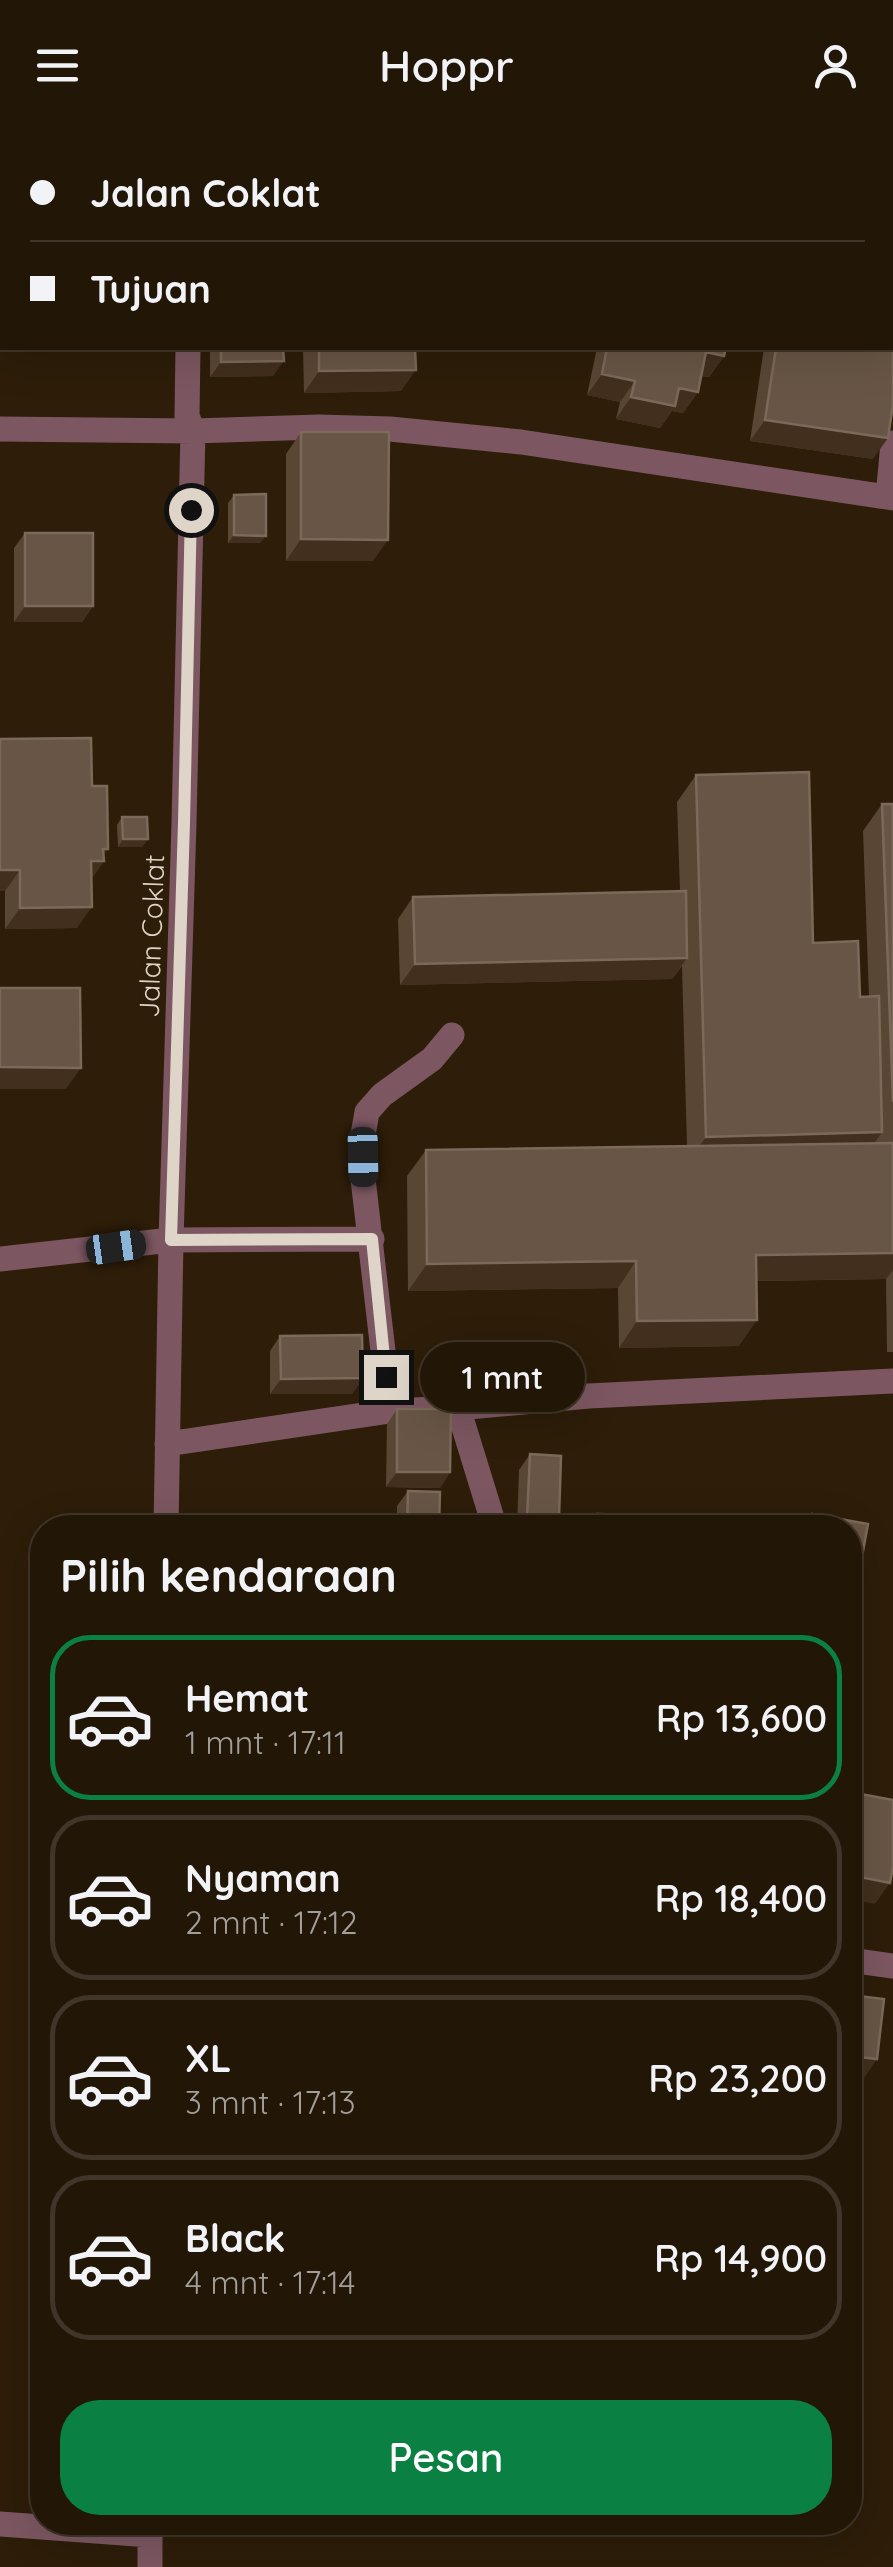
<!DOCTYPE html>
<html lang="id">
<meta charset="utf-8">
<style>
:root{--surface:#221607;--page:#2e2315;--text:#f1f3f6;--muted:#a29f9b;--line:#3f3528;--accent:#0b8043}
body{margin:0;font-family:Quicksand,sans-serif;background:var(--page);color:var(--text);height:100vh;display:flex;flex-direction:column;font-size:38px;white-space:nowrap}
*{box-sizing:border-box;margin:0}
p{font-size:32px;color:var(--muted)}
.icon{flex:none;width:55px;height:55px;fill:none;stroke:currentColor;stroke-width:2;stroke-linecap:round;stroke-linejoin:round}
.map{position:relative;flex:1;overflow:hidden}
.side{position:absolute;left:30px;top:1385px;width:832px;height:1020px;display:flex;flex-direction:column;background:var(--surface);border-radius:40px;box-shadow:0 10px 40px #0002,0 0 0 2px var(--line)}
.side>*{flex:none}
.hud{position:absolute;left:0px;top:0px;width:895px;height:220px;box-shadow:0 10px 40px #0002,0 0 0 2px var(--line);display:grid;align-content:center;height:220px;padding:0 30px;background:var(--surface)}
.end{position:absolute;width:45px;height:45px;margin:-22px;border:12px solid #dfd4c8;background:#111;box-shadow:0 0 0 5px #111}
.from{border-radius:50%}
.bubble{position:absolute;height:70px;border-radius:35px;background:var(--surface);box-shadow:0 10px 40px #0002,0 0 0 2px var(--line);font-size:32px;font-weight:600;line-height:70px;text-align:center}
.car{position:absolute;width:30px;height:60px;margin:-30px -15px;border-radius:12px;box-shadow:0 0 8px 2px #0007;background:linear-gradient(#222 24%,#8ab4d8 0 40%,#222 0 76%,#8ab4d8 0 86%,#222 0)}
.hud b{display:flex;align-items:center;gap:35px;height:95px;font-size:38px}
.hud b+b{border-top:2px solid var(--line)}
.hud i{width:25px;height:25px;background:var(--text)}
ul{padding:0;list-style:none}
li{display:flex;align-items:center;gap:30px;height:165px;margin:0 20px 15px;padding:0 10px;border:5px solid var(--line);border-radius:40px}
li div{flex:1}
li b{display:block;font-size:38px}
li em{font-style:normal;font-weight:600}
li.current{border-color:var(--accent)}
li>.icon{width:90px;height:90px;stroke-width:1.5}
h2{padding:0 30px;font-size:45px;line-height:120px}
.action{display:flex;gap:20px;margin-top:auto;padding:20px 30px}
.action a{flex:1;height:115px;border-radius:40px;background:var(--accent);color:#fff;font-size:40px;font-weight:600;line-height:115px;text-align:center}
header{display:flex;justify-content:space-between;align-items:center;height:130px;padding:0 30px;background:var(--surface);font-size:45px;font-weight:600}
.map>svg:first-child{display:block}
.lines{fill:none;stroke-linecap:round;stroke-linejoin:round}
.minor{stroke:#7c5761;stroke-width:25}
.wall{fill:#5a4635}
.shaded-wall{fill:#422f1d}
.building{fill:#685545;stroke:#7b6959;stroke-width:2.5}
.route{stroke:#dfd4c8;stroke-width:12}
.labels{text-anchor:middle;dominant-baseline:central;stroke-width:9;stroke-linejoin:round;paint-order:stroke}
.street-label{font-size:28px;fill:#dfd4c8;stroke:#2d1d09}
</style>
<header><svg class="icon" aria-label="menu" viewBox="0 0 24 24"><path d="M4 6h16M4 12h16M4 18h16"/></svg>Hoppr<svg class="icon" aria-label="person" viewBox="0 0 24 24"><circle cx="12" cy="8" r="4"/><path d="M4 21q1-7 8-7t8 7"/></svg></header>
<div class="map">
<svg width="893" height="2437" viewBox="0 0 893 2437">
<rect width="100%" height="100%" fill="#2d1d09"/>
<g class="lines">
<!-- minor -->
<path class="minor" d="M193 2V0
M870 2V0
M892 127 893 128
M0 299 193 301 319 297 390 299 521 312 893 368
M888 367 893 313
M0 1129 171 1110 372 1109
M458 1278 495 1398
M390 1281 363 1049V1005L367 982 382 965 432 929 452 905
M167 1314 390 1281 458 1278 589 1266 893 1251
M166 1398 171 1110 184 693 193 301 187 286 188 218
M850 1830 893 1836
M0 2394 150 2405
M150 2437V2392"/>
</g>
<!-- wall -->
<path class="wall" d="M0 0 2 2V142L0 138Z
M487 0H611V2H487Z
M210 218H283L273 246 210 247Z
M303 218H415L401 261 304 263Z
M597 218H726L724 226 709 247 701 246 698 262 683 283 672 281 660 298 616 289 620 272 587 265Z
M764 218H892L873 329 750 311Z
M301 302 373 431H286V324Z
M234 365 260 413H228V373Z
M25 403 93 476 82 492H14V418Z
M696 645 813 813 860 867H869L863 701 882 674H893V1222H887L886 1149 757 1151 739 1216 619 1218 618 1158 408 1161 407 1046 426 1020 687 1016 682 836 672 849 400 855 398 789 413 767 680 761 677 672Z
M92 656 104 731 92 748 77 798 5 799V761H0Z
M122 687 148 709 142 717H118L117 695Z
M280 1206 363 1248 352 1264H270V1221Z
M397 1279 450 1342 440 1358 386 1357 387 1294Z
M530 1324 553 1398H517L519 1340Z
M408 1361 439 1398H397V1376Z
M597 1384 634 1398H587Z
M812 1384 850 1398H803Z"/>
<!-- shaded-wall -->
<path class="shaded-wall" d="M706 222 724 226 709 247 691 244Z
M284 231 273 246 210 247 221 232Z
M416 240 401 261 304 263 319 241Z
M602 244 635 251 620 272 587 265Z
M679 258 698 262 683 283 672 281 660 298 616 289 631 267Z
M765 290 888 308 873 329 750 311Z
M234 405 266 406 260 413H228Z
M301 409 388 410 373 431H286Z
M25 476H93L82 492H14Z
M123 709H148L142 717H118Z
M103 719H108L99 731H104L89 752 91 731Z
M0 740H20L5 761H0Z
M92 777 77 798 5 799 20 778Z
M687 828 672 849 400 855 415 834Z
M0 937 81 938 66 959H0Z
M882 1002 864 1028 687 1033 706 1007Z
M893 1123V1140L886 1149 738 1151 756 1125Z
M636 1131 618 1158 408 1161 427 1134Z
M757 1190 739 1216 619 1218 637 1191Z
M363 1248 352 1264H270L281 1249Z
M397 1342H450L440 1358 386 1357Z
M527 1388 559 1389 553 1398H521Z
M850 1441 859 1443 850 1456Z
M850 1745 890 1753 875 1774 850 1769Z
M850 1926 877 1929 862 1951 850 1949Z"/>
<!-- building -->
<path class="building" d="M0 0H4L6 2H2V101L0 98Z
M247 0H315L351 1V2H247Z
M498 0H548V2H498Z
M554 0H611V2H554Z
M625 0H713V2H625Z
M893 199V274L888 308 765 290 776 218H892Z
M221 218H283L284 231 221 232Z
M319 218H415L416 240 319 241Z
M607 218H726L724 226 706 222 698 262 679 258 675 276 631 267 635 251 602 244Z
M301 302H389L388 410 301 409Z
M266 364V406L234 405V365Z
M25 403H93V476H25Z
M91 608 92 656H107L108 719H103L104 731H91L92 777 20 778V740H0V609Z
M809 642 813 813 858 811 860 867 879 866 882 1002 706 1007 696 645Z
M882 674H893V972Z
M122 687H147L148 709H123Z
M686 761 687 828 415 834 413 767Z
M0 858H80L81 938 0 937Z
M893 1013V1123L756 1125 757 1190 637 1191 636 1131 427 1134 426 1020Z
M362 1205 363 1248 281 1249 280 1206Z
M397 1279H451L450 1342H397Z
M530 1324 561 1326 559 1389 527 1388Z
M408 1361 440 1362 439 1398H407Z
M597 1384 634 1385V1398H596Z
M812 1384 868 1394 859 1443 850 1441V1398H810Z
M850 1662 893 1670V1737L890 1753 850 1745Z
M850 1865 884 1869 877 1929 850 1926Z"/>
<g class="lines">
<!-- route -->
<path class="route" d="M191 380 184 693 171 1110 372 1109 386 1247"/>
</g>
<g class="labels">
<!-- street labels -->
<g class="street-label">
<text transform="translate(151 806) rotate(-88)">Jalan Coklat</text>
</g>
</g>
</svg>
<i class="end from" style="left:191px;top:380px"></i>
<i class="end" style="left:386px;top:1247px"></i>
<div class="bubble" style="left:420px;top:1212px;width:165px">1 mnt</div>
<i class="car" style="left:363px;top:1027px;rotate:179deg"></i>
<i class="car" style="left:116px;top:1117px;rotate:82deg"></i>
<div class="hud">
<b><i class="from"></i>Jalan Coklat</b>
<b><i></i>Tujuan</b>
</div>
<section class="side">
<h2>Pilih kendaraan</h2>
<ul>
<li class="current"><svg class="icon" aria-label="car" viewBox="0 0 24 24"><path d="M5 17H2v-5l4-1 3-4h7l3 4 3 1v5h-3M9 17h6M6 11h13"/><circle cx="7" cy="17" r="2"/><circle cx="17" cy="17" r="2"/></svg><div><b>Hemat</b><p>1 mnt · 17:11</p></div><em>Rp 13,600</em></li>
<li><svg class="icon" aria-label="car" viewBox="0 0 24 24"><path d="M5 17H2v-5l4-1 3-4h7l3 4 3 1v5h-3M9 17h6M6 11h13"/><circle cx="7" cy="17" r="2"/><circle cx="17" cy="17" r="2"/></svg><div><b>Nyaman</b><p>2 mnt · 17:12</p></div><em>Rp 18,400</em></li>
<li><svg class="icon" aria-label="car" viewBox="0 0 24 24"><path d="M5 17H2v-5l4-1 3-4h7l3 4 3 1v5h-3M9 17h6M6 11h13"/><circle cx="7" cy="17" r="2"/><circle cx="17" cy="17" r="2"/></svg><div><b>XL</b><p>3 mnt · 17:13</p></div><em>Rp 23,200</em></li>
<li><svg class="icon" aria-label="car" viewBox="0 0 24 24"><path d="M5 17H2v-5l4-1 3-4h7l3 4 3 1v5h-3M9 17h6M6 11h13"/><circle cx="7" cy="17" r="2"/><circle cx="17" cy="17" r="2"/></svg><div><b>Black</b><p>4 mnt · 17:14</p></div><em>Rp 14,900</em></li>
</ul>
<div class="action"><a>Pesan</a></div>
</section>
</div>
